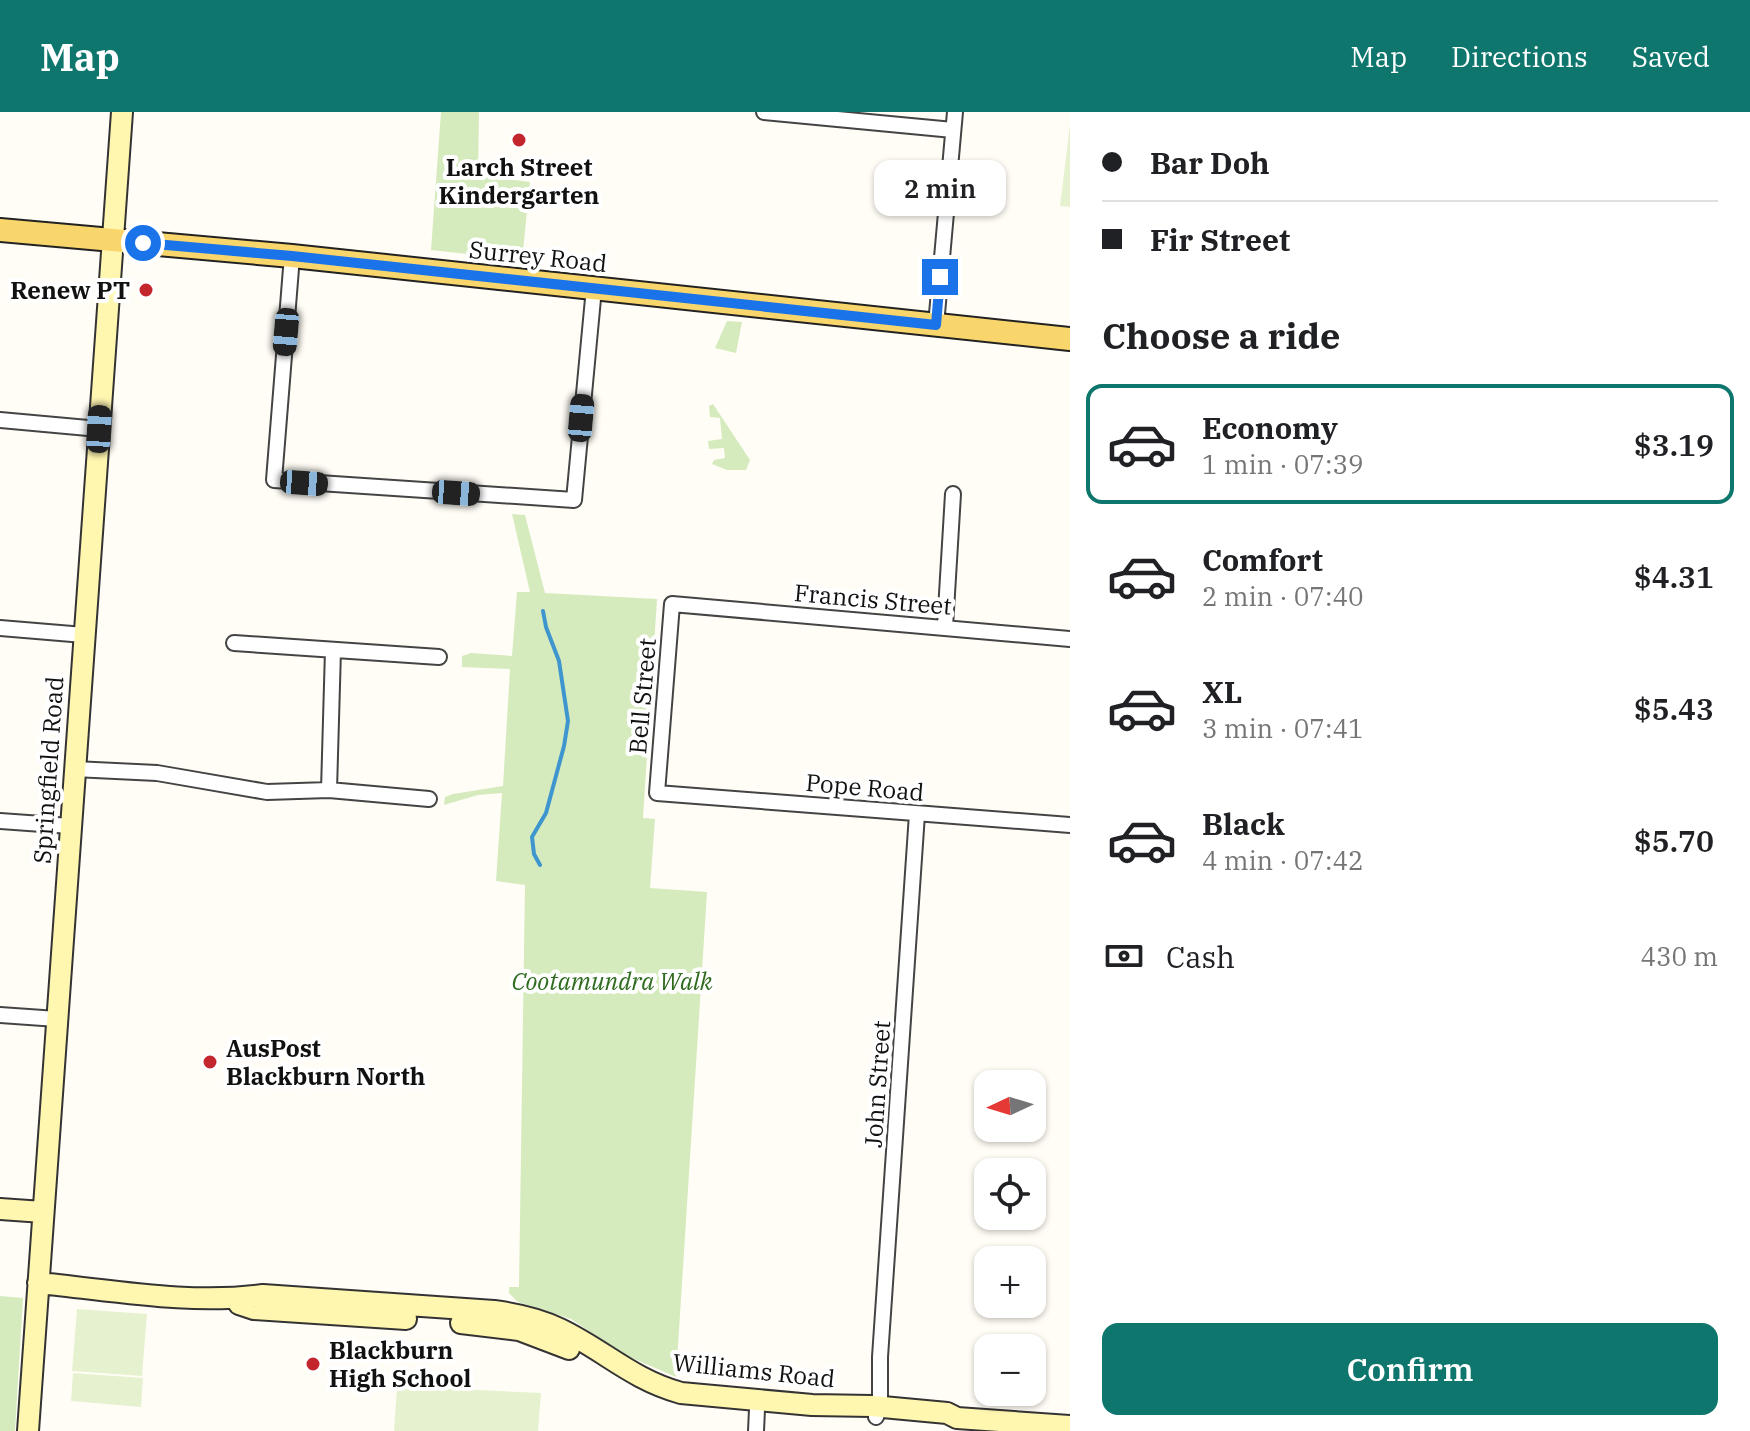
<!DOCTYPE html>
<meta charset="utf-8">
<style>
:root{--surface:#fff;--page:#f6f6f6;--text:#202124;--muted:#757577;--line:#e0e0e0;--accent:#0f766e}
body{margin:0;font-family:"IBM Plex Serif",serif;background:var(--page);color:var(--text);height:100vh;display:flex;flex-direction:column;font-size:30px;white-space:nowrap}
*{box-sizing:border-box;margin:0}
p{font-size:26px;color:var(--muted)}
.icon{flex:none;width:44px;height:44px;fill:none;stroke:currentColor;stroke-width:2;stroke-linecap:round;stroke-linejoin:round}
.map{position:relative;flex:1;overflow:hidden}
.panel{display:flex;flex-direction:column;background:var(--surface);width:680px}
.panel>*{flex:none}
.top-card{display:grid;align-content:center;height:176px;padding:0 32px;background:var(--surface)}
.needle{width:52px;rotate:266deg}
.controls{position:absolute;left:974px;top:958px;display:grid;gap:16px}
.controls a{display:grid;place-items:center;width:72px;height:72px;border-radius:16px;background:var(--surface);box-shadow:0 2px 6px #0004;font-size:40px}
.end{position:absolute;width:36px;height:36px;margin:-18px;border:10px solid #1a73e8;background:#fff;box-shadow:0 0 0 4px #fff}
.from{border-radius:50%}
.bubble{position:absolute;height:56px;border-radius:16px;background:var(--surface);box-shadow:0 2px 6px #0004;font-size:26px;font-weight:600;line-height:56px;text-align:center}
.car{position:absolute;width:24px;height:48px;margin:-24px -12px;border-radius:10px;box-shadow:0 0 6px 2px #0007;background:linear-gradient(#222 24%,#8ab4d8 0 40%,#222 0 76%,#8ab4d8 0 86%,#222 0)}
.top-card b{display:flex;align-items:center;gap:28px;height:76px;font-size:30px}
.top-card b+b{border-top:2px solid var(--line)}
.top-card i{width:20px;height:20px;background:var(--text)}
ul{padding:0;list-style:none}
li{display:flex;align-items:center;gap:24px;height:120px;margin:0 16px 12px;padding:0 16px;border:4px solid transparent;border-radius:16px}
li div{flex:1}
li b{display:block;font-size:30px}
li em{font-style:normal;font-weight:600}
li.selected{border-color:var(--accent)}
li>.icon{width:72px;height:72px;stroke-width:1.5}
h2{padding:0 32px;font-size:36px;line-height:96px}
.pay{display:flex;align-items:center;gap:20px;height:88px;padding:0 32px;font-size:30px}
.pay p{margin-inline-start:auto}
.action{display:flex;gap:16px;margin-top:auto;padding:16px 32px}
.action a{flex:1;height:92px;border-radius:16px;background:var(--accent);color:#fff;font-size:32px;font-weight:600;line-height:92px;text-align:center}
header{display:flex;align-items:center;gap:48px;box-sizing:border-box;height:112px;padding:0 40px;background:var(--accent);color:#fff}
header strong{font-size:38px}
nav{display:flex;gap:44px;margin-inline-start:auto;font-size:28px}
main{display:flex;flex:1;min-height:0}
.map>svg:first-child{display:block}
.green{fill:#d5ebbd}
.pitch{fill:#e6f2cf}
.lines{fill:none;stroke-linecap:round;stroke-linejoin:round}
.stream{stroke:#3f96cf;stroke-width:4}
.street-casing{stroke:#444;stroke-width:18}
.secondary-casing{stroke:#333;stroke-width:24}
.primary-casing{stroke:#222;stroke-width:26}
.street{stroke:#fff;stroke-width:14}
.secondary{stroke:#fff6b0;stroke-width:20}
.primary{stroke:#f9d66b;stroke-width:22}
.route{stroke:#1a73e8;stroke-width:10}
.poi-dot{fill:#c4262e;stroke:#fff;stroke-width:3}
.labels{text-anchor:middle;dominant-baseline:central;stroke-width:8;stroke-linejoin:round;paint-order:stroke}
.poi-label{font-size:24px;font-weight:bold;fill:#111;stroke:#fff;text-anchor:start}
.street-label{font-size:24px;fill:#111;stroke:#fff}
.park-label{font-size:24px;font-style:italic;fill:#2f6b1f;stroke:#fff}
</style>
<header>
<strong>Map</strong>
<nav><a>Map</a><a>Directions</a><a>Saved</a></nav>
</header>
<main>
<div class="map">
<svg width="1070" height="1319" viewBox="0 0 1070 1319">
<rect width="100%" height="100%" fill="#fffdf5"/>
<!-- green -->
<path class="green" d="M441 0H479L478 63 530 70 522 148 431 138Z
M727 209 742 210 736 241 715 236Z
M713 292 750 348 746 358H727L712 352 714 348 725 346 724 336 709 337 708 329 722 327 720 306 710 305 709 294Z
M512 402 525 403 545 481 657 487 643 706 655 707 650 776 707 780 676 1265 625 1243 571 1207 518 1190 509 1181V1175H519L525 773 496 769 502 681 478 683 444 693 445 685 453 682 503 674 510 557 462 555V544L471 541 512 544 517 480H530Z
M0 1184 23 1186 15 1319H0Z"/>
<!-- pitch -->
<path class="pitch" d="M1070 13V95L1060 94Z
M77 1197 147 1202 142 1264 72 1259Z
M73 1261 143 1266 141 1295 71 1289Z
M397 1274 541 1281 538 1319H394Z"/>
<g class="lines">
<!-- stream -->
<path class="stream" d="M540 753 534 742 532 725 546 701 564 634 568 609 559 549 546 515 543 499"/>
<!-- street casing -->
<g class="street-casing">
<path id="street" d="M764 0 953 18
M292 144 274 368 574 388 594 176
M936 213 955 0
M0 308 99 317
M945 515 953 382
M0 516 84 523
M1070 527 672 492 657 681 1070 713
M234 531 439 545
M74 657 157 661 267 680 329 678 429 687
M329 678 333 538
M0 709 70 714
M0 903 57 907
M876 1305 880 1295V1245L917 702
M756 1319 757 1297"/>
</g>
<!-- secondary casing -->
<g class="secondary-casing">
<path id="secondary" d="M0 1097 43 1100
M38 1171C112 1178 189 1193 263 1183L494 1199C517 1202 539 1207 560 1217 604 1238 631 1267 681 1281L812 1293 872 1294 947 1301 957 1306 1070 1314
M239 1192 254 1197 406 1207
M461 1211 519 1218 569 1237
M28 1319 122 0"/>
</g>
<!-- primary casing -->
<g class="primary-casing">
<path id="primary" d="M0 118 292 144 1070 227"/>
</g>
<!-- street -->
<use href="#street" class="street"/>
<!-- secondary -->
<use href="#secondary" class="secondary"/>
<!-- primary -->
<use href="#primary" class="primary"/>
</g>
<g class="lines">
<!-- route -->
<path class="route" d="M143 131 292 144 936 213 940 165"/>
</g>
<!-- markers -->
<g class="poi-dot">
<circle cx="519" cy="28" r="8"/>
<circle cx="146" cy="178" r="8"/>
<circle cx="210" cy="950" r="8"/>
<circle cx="313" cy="1252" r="8"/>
</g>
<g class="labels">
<!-- poi labels -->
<g class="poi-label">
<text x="519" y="55" text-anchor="middle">Larch Street<tspan x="519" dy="28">Kindergarten</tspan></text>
<text x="130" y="178" text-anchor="end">Renew PT</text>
<text x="226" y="936">AusPost<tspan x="226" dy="28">Blackburn North</tspan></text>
<text x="329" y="1238">Blackburn<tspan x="329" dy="28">High School</tspan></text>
</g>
<!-- street labels -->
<g class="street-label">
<text transform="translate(538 144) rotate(6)">Surrey Road</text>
<text transform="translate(873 487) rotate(5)">Francis Street</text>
<text transform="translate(642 584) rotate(-85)">Bell Street</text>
<text transform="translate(48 658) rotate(-86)">Springfield Road</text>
<text transform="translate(865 675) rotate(5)">Pope Road</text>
<text transform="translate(877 972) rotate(-86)">John Street</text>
<text transform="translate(754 1258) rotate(6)">Williams Road</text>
</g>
<!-- park labels -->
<g class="park-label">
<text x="612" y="869">Cootamundra Walk</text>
</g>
</g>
</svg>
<div class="controls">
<a><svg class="needle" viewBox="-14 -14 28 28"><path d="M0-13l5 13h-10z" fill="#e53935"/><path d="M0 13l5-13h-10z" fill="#757577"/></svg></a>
<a><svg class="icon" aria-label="locate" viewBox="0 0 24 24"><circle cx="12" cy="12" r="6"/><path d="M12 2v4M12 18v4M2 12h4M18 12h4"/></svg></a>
<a>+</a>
<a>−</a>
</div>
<i class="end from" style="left:143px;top:131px"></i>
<i class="end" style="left:940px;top:165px"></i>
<div class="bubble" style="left:874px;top:48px;width:132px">2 min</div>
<i class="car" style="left:286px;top:220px;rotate:185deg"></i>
<i class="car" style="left:581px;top:306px;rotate:5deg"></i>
<i class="car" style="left:99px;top:317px;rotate:3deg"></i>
<i class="car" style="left:304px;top:371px;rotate:94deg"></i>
<i class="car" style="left:456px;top:381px;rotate:94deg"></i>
</div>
<section class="panel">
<div class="top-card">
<b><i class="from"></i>Bar Doh</b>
<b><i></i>Fir Street</b>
</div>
<h2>Choose a ride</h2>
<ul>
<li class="selected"><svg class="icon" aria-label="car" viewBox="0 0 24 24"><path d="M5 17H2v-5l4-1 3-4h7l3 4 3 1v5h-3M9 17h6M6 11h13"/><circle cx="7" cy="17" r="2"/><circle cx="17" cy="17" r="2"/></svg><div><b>Economy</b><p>1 min · 07:39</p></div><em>$3.19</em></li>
<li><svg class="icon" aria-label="car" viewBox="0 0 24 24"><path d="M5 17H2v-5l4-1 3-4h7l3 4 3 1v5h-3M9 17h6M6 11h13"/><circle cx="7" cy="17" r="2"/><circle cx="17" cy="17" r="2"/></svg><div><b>Comfort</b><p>2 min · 07:40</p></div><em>$4.31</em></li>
<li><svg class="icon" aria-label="car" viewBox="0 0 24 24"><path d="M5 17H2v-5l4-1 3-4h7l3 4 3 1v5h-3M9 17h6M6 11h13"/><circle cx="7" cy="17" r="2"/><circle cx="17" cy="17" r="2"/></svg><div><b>XL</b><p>3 min · 07:41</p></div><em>$5.43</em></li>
<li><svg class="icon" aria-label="car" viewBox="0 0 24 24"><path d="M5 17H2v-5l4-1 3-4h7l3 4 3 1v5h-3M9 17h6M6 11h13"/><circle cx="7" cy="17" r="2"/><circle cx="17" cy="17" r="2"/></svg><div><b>Black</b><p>4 min · 07:42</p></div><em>$5.70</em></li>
</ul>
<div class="pay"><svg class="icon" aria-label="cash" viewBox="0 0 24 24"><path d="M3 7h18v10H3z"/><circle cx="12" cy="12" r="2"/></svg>Cash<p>430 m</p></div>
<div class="action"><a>Confirm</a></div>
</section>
</main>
